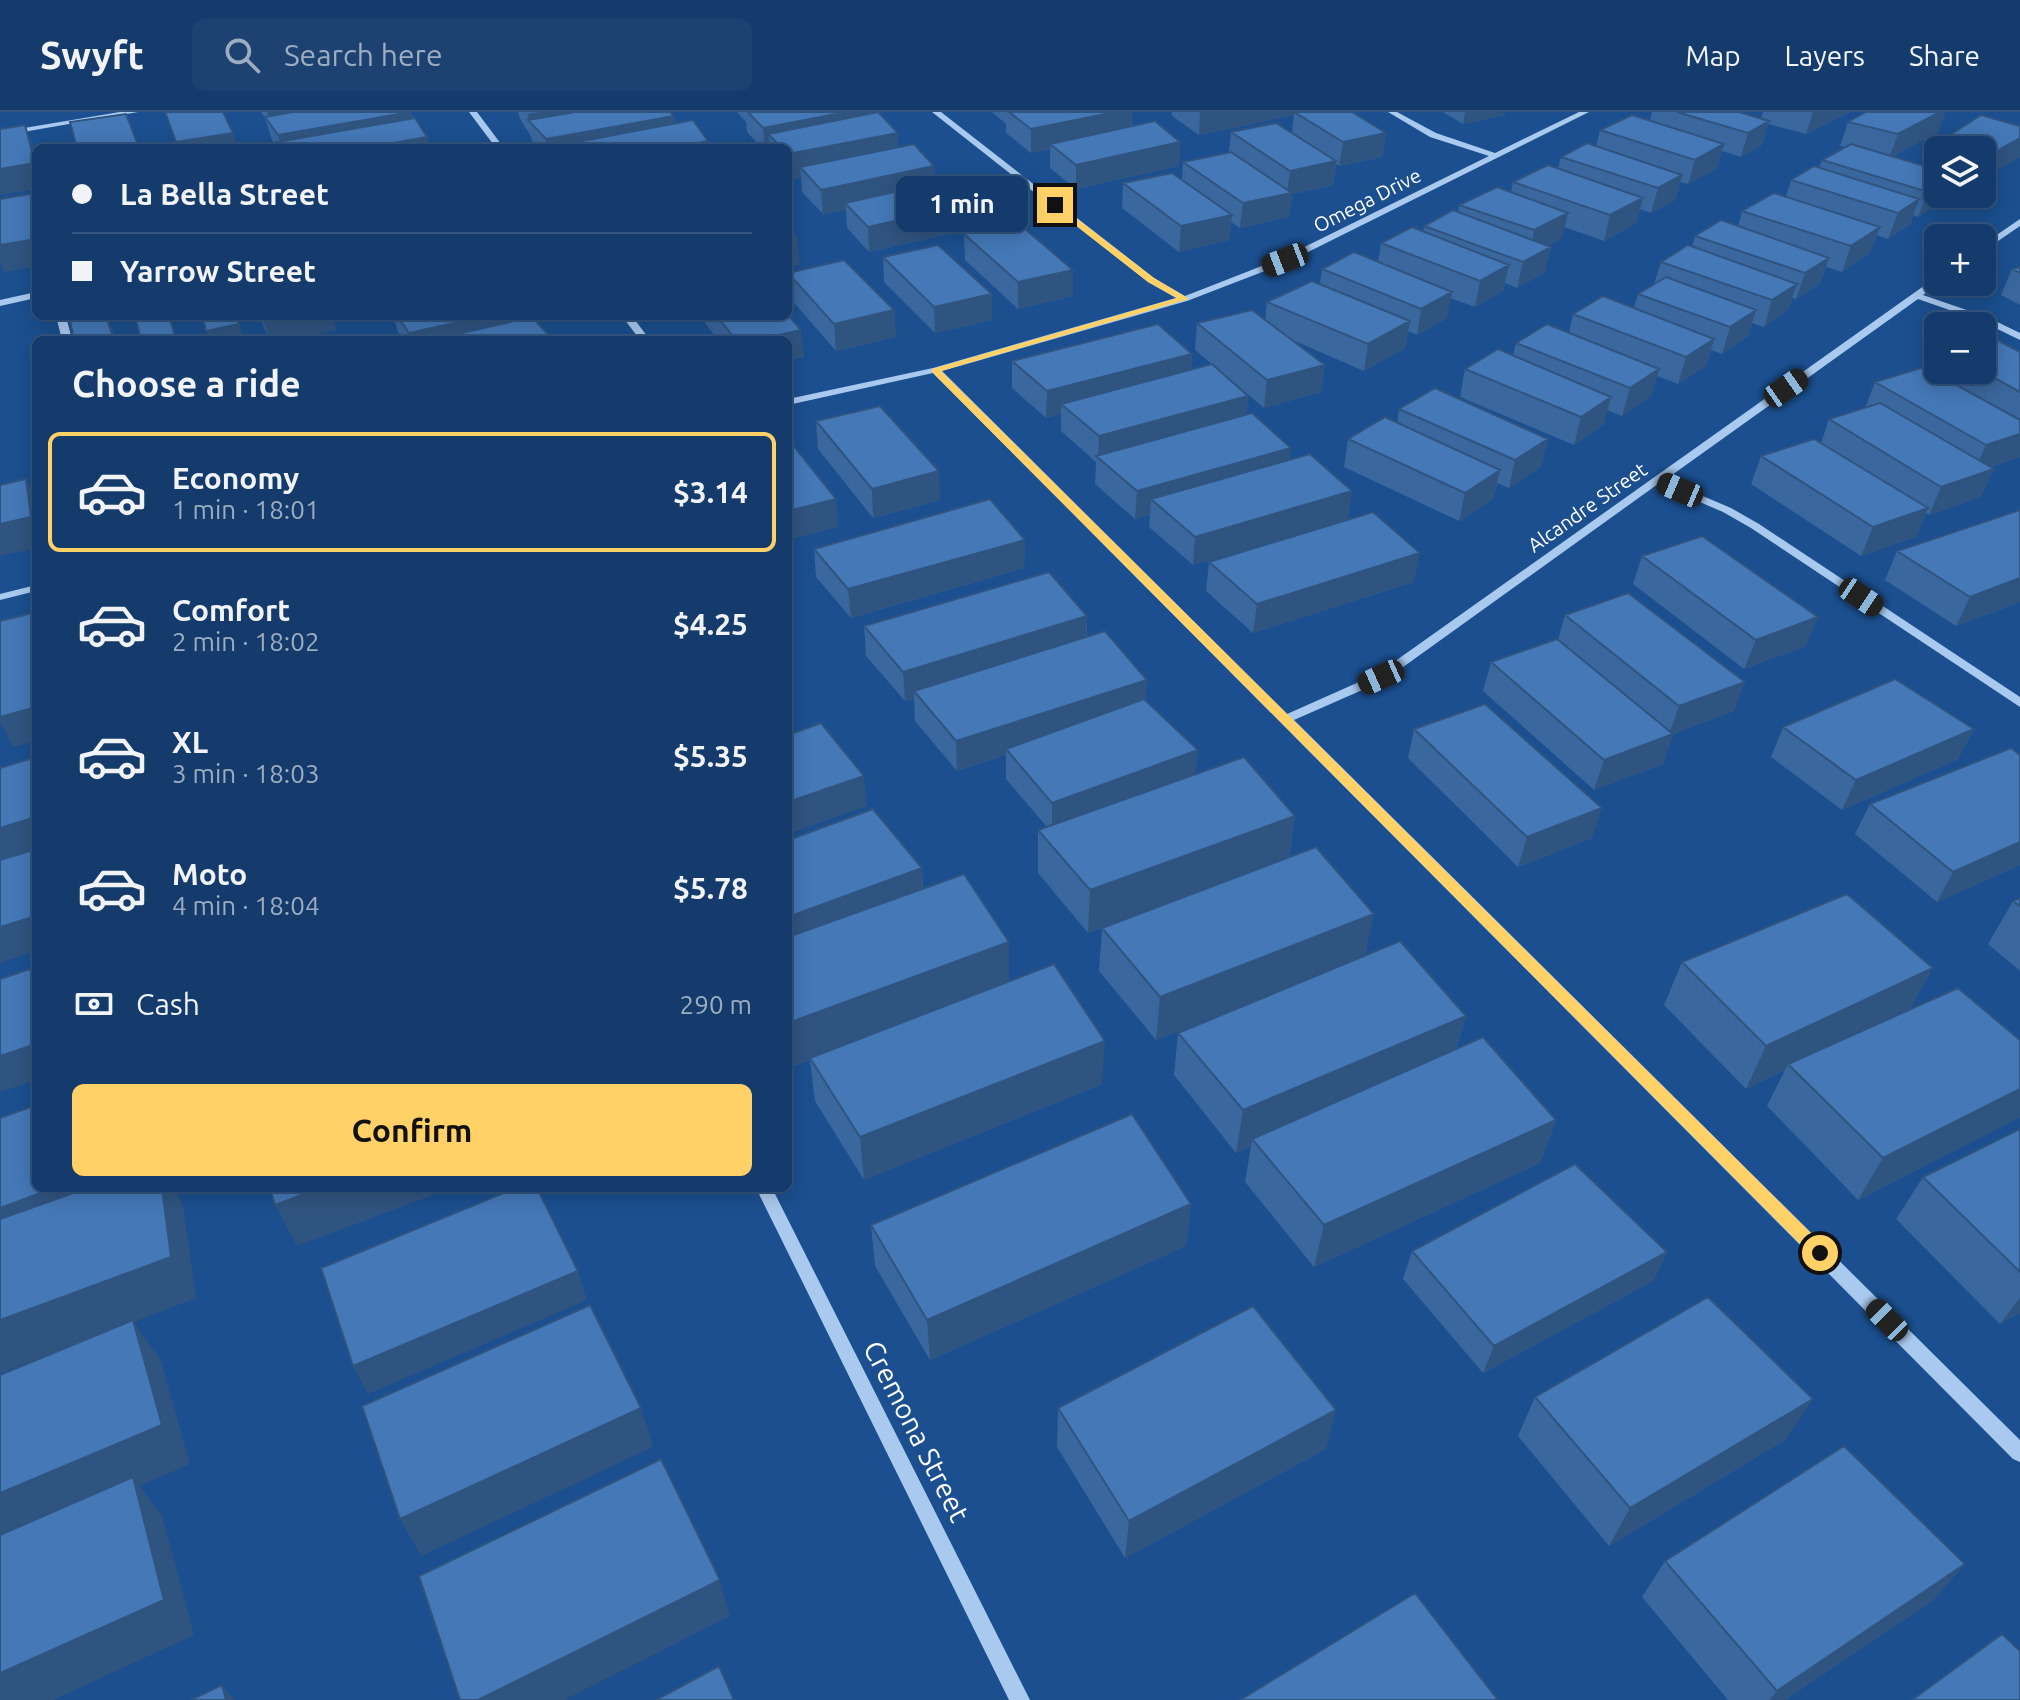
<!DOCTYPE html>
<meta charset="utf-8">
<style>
:root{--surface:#143b6b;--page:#1d4271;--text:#f1f3f6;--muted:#9dadc1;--line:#33557e;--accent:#ffd166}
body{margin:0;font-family:Ubuntu,sans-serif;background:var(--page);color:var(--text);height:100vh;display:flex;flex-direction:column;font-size:30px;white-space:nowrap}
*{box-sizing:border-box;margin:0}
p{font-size:26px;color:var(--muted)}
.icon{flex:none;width:44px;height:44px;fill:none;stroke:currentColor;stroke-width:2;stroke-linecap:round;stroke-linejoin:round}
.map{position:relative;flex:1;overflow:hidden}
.side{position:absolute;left:32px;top:224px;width:760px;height:856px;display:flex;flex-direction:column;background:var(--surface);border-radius:12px;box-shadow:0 4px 20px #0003,0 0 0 2px var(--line)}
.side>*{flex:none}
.banner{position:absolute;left:32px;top:32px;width:760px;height:176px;border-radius:12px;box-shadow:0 4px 20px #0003,0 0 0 2px var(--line);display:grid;align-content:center;height:176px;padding:0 40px;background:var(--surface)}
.fabs{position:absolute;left:1924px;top:24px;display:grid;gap:16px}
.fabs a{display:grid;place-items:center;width:72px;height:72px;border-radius:12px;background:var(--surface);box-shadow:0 4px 20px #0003,0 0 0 2px var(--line);font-size:40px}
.end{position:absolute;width:36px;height:36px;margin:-18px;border:10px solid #ffd166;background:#111;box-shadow:0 0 0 4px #111}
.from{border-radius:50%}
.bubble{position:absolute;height:56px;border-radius:12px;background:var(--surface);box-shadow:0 4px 20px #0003,0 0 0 2px var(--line);font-size:26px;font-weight:700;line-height:56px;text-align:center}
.car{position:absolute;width:24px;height:48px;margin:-24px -12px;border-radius:10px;box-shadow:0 0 6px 2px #0007;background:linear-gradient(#222 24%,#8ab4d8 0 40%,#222 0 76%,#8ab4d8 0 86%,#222 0)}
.banner b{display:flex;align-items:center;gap:28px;height:76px;font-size:30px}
.banner b+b{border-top:2px solid var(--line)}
.banner i{width:20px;height:20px;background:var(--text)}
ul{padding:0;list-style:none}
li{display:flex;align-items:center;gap:24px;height:120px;margin:0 16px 12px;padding:0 24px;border:4px solid transparent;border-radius:12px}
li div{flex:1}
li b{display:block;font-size:30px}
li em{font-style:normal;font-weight:700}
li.active{border-color:var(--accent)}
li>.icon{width:72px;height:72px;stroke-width:1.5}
h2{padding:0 40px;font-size:36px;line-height:96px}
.pay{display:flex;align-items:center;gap:20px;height:88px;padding:0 40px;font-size:30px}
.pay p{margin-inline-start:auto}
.cta{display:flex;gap:16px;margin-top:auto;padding:16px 40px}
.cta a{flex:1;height:92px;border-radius:12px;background:var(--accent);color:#111;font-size:32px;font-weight:700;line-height:92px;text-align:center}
header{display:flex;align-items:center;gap:48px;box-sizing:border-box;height:112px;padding:0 40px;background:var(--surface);border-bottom:2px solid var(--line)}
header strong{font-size:38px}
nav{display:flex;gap:44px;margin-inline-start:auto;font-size:28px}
.search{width:560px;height:72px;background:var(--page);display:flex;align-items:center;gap:20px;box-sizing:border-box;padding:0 28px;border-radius:12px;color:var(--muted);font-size:30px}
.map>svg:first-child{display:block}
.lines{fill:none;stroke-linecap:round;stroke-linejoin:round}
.minor{fill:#a9c9ee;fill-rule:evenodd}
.wall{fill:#3a679d}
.shaded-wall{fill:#305480}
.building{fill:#4478b7;stroke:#305480;stroke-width:2}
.route{fill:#ffd166}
.labels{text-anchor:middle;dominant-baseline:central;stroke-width:6;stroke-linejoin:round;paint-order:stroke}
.far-street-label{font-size:20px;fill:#fff;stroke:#1b4f8f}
.near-street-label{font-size:28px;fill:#fff;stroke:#1b4f8f}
</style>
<header>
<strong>Swyft</strong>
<div class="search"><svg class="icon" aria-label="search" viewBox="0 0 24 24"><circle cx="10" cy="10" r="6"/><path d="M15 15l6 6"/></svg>Search here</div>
<nav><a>Map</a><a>Layers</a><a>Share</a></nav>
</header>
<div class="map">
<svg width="2020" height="1588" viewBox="0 0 2020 1588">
<rect width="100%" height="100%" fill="#1b4f8f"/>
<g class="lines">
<!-- minor -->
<path class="minor" d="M120 0H138L0 24V20Z
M469 0H477L504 36H496Z
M932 0H941L1154 166 1185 184 1282 146 1489 44 1430 25 1388 0H1397L1436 21 1495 41 1579 0H1589L1288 150 1187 189 942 259 1287 602 1377 562 1935 166 1938 165V170H1941L1923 183 1987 205 2020 221V228L1981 209 1918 187 1665 368 1731 396 1759 412 2020 585V595L1751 416 1723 400 1658 372 1385 568 1294 608 2020 1328V1350L2013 1347 933 261 788 293V287L933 256 1176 186 1148 170Z
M2020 107V114L1982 140V133Z
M36 180V186L0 194V188Z
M56 204H66L72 228H62Z
M622 204H632L650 228H640Z
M36 473V479L0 488V482Z
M756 1076H772L1030 1588H1009Z"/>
</g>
<!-- wall -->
<path class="wall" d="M261 0H411L413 6 427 25 429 36H277L272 28 266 9Z
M518 0H670L674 4 675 11 709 36H537L533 32 531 24 520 7Z
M737 0H871L898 35 934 54 935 71 984 89V114L869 140 847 116 846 98 823 102 802 80 801 65 790 67 788 65V36H762L747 20 746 10Z
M992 0H1132V14L1180 30 1179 54 1076 77 1050 56V37L1031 41 1006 21V12Z
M1172 0H1294V3L1199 23 1172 4Z
M1294 0 1386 21 1382 45 1339 54 1336 52 1333 73 1292 82 1289 105 1240 116 1231 110 1229 128 1179 140 1122 96 1123 71 1182 68 1183 50 1229 41 1231 20 1292 21Z
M1443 0H1505V3L1463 12Z
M1652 0H1741H1740L1761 7 1763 0H1850L1806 22 1768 12 1762 33 1741 45 1722 39 1717 56 1688 72 1680 70 1675 88 1651 101 1640 97 1636 111 1604 129 1564 115 1562 126 1548 134 1551 135 1545 160 1517 176 1505 171 1503 179 1475 195 1450 186 1447 206 1417 223 1408 219 1405 236 1364 259 1290 227 1325 253 1321 280 1264 296 1195 238 1197 211 1265 208 1267 190 1320 172 1322 157 1378 150 1381 131 1423 120 1424 114 1458 100 1459 93 1511 80 1513 70 1558 57 1561 45 1596 34 1600 18 1650 9Z
M1866 0H1945L1938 20 1893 44 1927 55 1936 32 2020 14V45L1982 67V38H1938V82H1946L1944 87 1918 105 1913 103 1910 112 1888 127 1877 123 1870 140 1842 160 1826 155 1820 171 1796 187 1792 186 1788 198 1764 215 1752 211 1748 224 1722 242 1711 238 1706 254 1678 272 1657 264 1651 284 1622 304 1607 298 1604 312 1574 333 1460 285 1465 257 1513 243 1516 231 1569 221 1573 202 1634 196 1638 182 1654 172 1661 150 1692 135 1695 124 1738 114 1742 99 1786 85 1791 68 1819 56 1822 48 1845 35 1840 34 1848 10Z
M964 122 1073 184 1018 197 965 148Z
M883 145 992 208 935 221 884 170Z
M2020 155V193L2001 183 2012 157Z
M788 160 894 198 896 225 836 239 790 186Z
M260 204H332L336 218 286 228H269Z
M393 204H530L553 228H403L398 220Z
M700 204H788L804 245 788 248V228H718Z
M1938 232V258H1982L2020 240V345L1991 355 1981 385 1929 403 1926 401 1916 425 1861 444 1751 372 1761 344 1821 331 1829 307 1865 296 1875 270 1925 256 1934 233Z
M1192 242 1191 258 1248 284 1246 303 1348 407 1193 453 1149 415 1150 403 1135 407 1095 372 1096 350 1061 319V302L1046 306 1012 276V249Z
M1399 297 1548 327 1541 354 1509 376 1497 371 1493 387 1459 409 1344 355 1348 327 1397 311Z
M816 309 940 388 873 406 818 337Z
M2020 398V490L1956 514 1885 468 1897 439Z
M1025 428 1024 456 851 506 816 465 814 437Z
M1642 444 1806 534 1744 557 1633 472Z
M1209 450 1414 470 1253 521 1206 479Z
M1565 503 1734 599 1673 622 1663 652 1594 678 1483 579 1491 550 1558 528Z
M1087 504V525L1146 588 1195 662 1295 704 1289 745 1365 844 1466 904 1456 937 1556 1008 1540 1051 1314 1155 1245 1070 1251 1034 1236 1041 1174 963 1178 921 1311 866 1156 928 1099 859 1102 816 1088 821 1038 761V718L1047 715 1006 667V643L957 659 915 609 914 587 905 589 866 544 864 514Z
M1783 615 1974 617 1958 647 1842 698 1771 645Z
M1414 617 1592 726 1518 755 1408 646Z
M2020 643V753L1937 790 1855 722 1870 692Z
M922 756 923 776 1009 830V870L1102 972 864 1068 815 989 810 948 788 956Z
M2020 786V859L1988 832 2013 789Z
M1682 850 1910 897 2020 928V1005L1858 1088 1767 994 1785 958 1746 977 1664 893Z
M2020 1017V1201L2000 1212 1896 1107 1923 1065Z
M1191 1092 1186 1134 930 1248 875 1154 871 1113Z
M1412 1139 1667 1140 1653 1169 1483 1261 1403 1167Z
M1535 1285 1786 1327 1609 1434 1518 1324Z
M1058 1296 1326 1337 1125 1446 1057 1335Z
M1665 1449 1965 1452 1932 1489 1785 1588H1728L1642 1485Z"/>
<!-- shaded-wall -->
<path class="shaded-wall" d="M267 0H381L272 14Z
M411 0 417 24 282 36 278 23Z
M541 0H642L529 9 528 2Z
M847 0H871L872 19 768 22 770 36H765L763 16Z
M1115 0H1132L1131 20 1050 32V37L1031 41V17Z
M1200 0H1294V3L1199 23Z
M1465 0H1505V3L1463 12Z
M1813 0H1850L1806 22Z
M1940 0H1945L1938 20 1889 46 1898 22Z
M674 4 677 28 577 30 578 36H548L546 27Z
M1769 9 1762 33 1741 45 1748 21Z
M25 13 36 41V77L0 83V57Z
M233 21 238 36H178L176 30Z
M898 21 899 45 800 55 801 65 790 67 788 42Z
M1386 21 1382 45 1339 54 1343 30Z
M427 25 429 36H365Z
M2020 26V45L1982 67V59L1988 44Z
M708 29 709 36H672Z
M1180 30 1179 54 1076 77V53Z
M1724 32 1717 56 1688 72 1695 48Z
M1336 49 1333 73 1292 82 1289 105 1240 116 1243 91 1287 82 1290 59Z
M934 54 935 78 845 91 846 98 823 102 821 78Z
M1682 63 1675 88 1651 101 1658 76Z
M1938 73V82H1946L1944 87 1918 105 1928 80Z
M1643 86 1636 111 1604 129 1610 103Z
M1919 87 1910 112 1888 127 1898 101Z
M984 89V114L869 140 868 115Z
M1568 101 1562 126 1529 144 1534 118Z
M1232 103 1229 128 1179 140 1181 114Z
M1880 115 1870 140 1842 160 1851 134Z
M36 127V154L4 160 0 152V133Z
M797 127 800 153 788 155V129Z
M1551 135 1545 160 1517 176 1523 150Z
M1829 146 1820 171 1796 187 1805 161Z
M1509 153 1503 179 1475 195 1480 169Z
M1073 158V184L1018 197V170Z
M1797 172 1788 198 1764 215 1772 188Z
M1452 180 1447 206 1417 223 1421 197Z
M992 182V208L935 221 934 195Z
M894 198 896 225 836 239 834 212Z
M1756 198 1748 224 1722 242 1730 215Z
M106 204H108L116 228H114Z
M266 204H332L336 218 286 228H270L262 205Z
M486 204H530L533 221 503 228H411L409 221Z
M1410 209 1405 236 1364 259 1368 232Z
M239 212 244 226 232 228H210L206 219Z
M801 218 804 245 788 248V228H757Z
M1714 227 1706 254 1678 272 1686 245Z
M1192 242 1190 269 1061 292V302L1046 306 1047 279Z
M1325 253 1321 280 1264 296 1267 268Z
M1659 257 1651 284 1622 304 1630 276Z
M1248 284 1245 312 1098 346 1099 324Z
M1611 285 1604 312 1574 333 1581 305Z
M2020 322V345L1973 361 1986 333Z
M1548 327 1541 354 1509 376 1515 348Z
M1291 336 1288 364 1151 387 1150 403 1135 407 1137 379Z
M1994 357 1981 385 1929 403 1941 375Z
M1500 358 1493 387 1459 409 1465 381Z
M939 359 940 388 873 406 872 377Z
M26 367 36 388V436L0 444V412Z
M1352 379 1348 407 1193 453 1195 425Z
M836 387 838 415 788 428V399Z
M1928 396 1916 425 1861 444 1873 415Z
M1025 428 1024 456 851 506 848 477Z
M1420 441 1414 470 1253 521 1257 492Z
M2020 466V490L1956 514 1970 485Z
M1087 504 1086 533 914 579V587L905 589 903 560Z
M1818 505 1806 534 1744 557 1756 528Z
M1147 568 1145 598 1006 637V643L957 659 956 629Z
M1745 570 1734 599 1673 622 1663 652 1594 678 1604 648 1669 623 1679 594Z
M36 595V629L13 635 0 610V605Z
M1974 617 1958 647 1842 698 1856 668Z
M1198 638 1195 668 1052 720V691Z
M864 664 867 694 788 722V690Z
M1602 696 1592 726 1518 755 1527 725Z
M1295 704 1288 747 1088 821 1090 778Z
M36 705V740L0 751V716Z
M2020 730V753L1937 790 1953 760Z
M922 756 923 786 788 836V805Z
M1374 802 1365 845 1156 928 1160 885Z
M36 804V839L0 851V815Z
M1009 830V873L788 956V911Z
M1933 856 1909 899 1788 952 1785 958 1746 977 1766 934Z
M1466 904 1453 946 1252 1027 1251 1034 1236 1041 1243 998Z
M1105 929 1102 972 864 1068 860 1025Z
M36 932V968L0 980V944Z
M2020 977V1005L1858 1088 1883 1046Z
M1556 1008 1540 1051 1314 1155 1324 1113Z
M54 1076H142L0 1133V1096Z
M162 1076H173L183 1093 196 1186 134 1210 161 1249 190 1352 139 1374 162 1403 194 1523 53 1588H0V1381L134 1210 0 1261V1208Z
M320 1076H452L297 1134 275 1093Z
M1191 1092 1186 1134 930 1248 927 1208Z
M1667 1140 1653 1169 1483 1261 1494 1234Z
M578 1159 587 1188 368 1282 353 1254Z
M2020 1186V1201L2000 1212Z
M1813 1287 1786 1327 1609 1434 1630 1396Z
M641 1296 653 1335 421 1444 400 1407Z
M1336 1298 1326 1337 1125 1446 1129 1409Z
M1965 1452 1932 1489 1785 1588H1769L1777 1579Z
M720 1468 730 1504 564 1588H478Z
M222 1573 235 1588H226Z"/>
<!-- building -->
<path class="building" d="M165 0H223L233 21 176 30Z
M293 0H411L278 23 265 5Z
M575 0H670L674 4 546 27 528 8Z
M748 0H847L763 16Z
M878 0 898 21 788 42V36H782L768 22Z
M1009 0H1115L1031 17Z
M1294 0H1352L1386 21 1343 30Z
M1677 0H1739L1769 9 1748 21Z
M1866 0H1940L1898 22 1848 10Z
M126 2 139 36H77L70 10Z
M1632 3 1724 32 1695 48 1600 18Z
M1981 3 2020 14V26L1988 44 1982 43V38H1961L1936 32Z
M415 6 427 25 365 36H281L277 30Z
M693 8 708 29 672 36H582L577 30Z
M1155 9 1180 30 1076 53 1050 32Z
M1276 11 1336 49 1290 59 1231 20Z
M25 13 35 51 0 57V17Z
M1587 31 1682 63 1658 76 1561 45Z
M914 32 934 54 821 78 800 55Z
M1851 32 1938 58V73L1928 80 1822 48Z
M1231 40 1292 81 1243 91 1183 50Z
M1548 53 1643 86 1610 103 1513 70Z
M1814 54 1919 87 1898 101 1791 68Z
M1172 61 1232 103 1181 114 1123 71Z
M962 65 984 89 868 115 845 91Z
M1497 75 1568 101 1534 118 1459 93Z
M36 81V127L0 133V87Z
M1774 81 1880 115 1851 134 1742 99Z
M1453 98 1551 135 1523 150 1424 114Z
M1721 108 1829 146 1805 161 1695 124Z
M1018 111 1073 158 1018 170 964 122Z
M1412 115 1509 153 1480 169 1381 131Z
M788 117 797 127 788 129Z
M938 133 992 182 934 195 883 145Z
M1688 133 1797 172 1772 188 1661 150Z
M1354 140 1452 180 1421 197 1322 157Z
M844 148 894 198 834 212 788 161Z
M2020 155V161L2012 157Z
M1666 165 1756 198 1730 215 1638 182Z
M1312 169 1410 209 1368 232 1267 190Z
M1603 184 1714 227 1686 245 1573 202Z
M1252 198 1325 253 1267 268 1197 211Z
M788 203 801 218 757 228H736L717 204Z
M69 204H106L114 228H74Z
M135 204H169L176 226 166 228H141Z
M202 204H236L239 212 206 219Z
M397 204H486L409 221Z
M532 205 553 228H431Z
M1158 212 1192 242 1047 279 1012 249Z
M1547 212 1659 257 1630 276 1516 231Z
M1982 220 2020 240V280L1980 258H1982Z
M1498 237 1611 285 1581 305 1465 257Z
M1212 252 1248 284 1099 324 1061 292Z
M1924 255 2020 308V322L1986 333 1875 270Z
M1435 276 1548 327 1515 348 1399 297Z
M1880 291 1994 357 1941 375 1829 307Z
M880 294 939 359 872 377 816 309Z
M1252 301 1291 336 1137 379 1096 344Z
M1385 305 1500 358 1465 381 1348 327Z
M788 327 836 387 788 399Z
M1814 327 1928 396 1873 415 1761 344Z
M1310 342 1352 379 1195 425 1151 387Z
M26 367 31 405 0 412V373Z
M990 387 1025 428 848 477 814 437Z
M2020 398V466L1970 485 1897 439Z
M1373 400 1420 441 1257 492 1209 450Z
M1702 424 1818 505 1756 528 1642 444Z
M1049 460 1087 504 903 560 864 514Z
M1628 481 1745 570 1679 594 1565 503Z
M36 500V595L0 605V509Z
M1105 519 1147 568 956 629 914 579Z
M1557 527 1673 622 1604 648 1491 550Z
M1895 567 1974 617 1856 668 1783 615Z
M1144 587 1198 638 1052 691 1006 637Z
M1485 592 1602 696 1527 725 1414 617Z
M821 611 864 664 788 690V623Z
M2011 636 2020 643V730L1953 760 1870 692Z
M36 645V705L0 716V656Z
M1244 645 1295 704 1090 778 1038 718Z
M873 697 922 756 788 805V728Z
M1316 735 1374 802 1160 885 1102 816Z
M36 737V804L0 815V748Z
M964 762 1009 830 788 911V825Z
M1847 782 1933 856 1766 934 1682 850Z
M2020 786V794L2013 789Z
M1400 829 1466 904 1243 998 1178 921Z
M1054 852 1105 929 860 1025 810 946Z
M36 855V932L0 944V867Z
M1958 876 2020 928V977L1883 1046 1788 952Z
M1483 925 1556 1008 1324 1113 1252 1027Z
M36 993V1076H54L0 1096V1006Z
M1132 1002 1191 1092 927 1208 871 1113Z
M2020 1017V1160L1923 1065Z
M1575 1052 1667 1140 1494 1234 1412 1139Z
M87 1076H162L171 1145 0 1208V1107Z
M270 1076H320L275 1093Z
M516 1076H537L578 1159 353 1254 321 1156Z
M1708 1185 1813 1287 1630 1396 1535 1285Z
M590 1193 641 1296 400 1407 362 1294Z
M1253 1194 1336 1298 1129 1409 1058 1296Z
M133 1208 162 1313 0 1381V1263Z
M1844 1334 1965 1452 1777 1579 1665 1449Z
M661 1347 720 1468 478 1588H460L419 1464Z
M133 1365 164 1488 0 1561V1423Z
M1415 1481 1498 1588H1240Z
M2002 1522 2020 1539V1588H1912Z
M719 1554 734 1588H656Z
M222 1573 226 1588H191Z"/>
<!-- route -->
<path class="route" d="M1052 92H1058L1154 166 1189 187 941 259 1826 1136V1146H1814L932 260V257L1177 186 1148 170 1052 95Z"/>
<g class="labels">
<!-- far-street labels -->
<g class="far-street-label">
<text transform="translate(1367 88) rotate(-27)">Omega Drive</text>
<text transform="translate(1587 395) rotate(-35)">Alcandre Street</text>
</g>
<!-- near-street labels -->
<g class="near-street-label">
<text transform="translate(917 1319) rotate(63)">Cremona Street</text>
</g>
</g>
</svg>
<div class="fabs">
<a><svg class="icon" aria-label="layers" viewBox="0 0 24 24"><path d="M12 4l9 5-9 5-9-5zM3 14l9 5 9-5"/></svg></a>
<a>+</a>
<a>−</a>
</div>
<i class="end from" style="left:1820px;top:1141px"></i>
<i class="end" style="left:1055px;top:93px"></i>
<div class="bubble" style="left:896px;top:64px;width:132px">1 min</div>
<i class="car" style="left:1285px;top:148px;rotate:249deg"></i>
<i class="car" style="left:1786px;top:276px;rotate:55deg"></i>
<i class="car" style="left:1680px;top:378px;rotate:293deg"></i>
<i class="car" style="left:1861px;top:485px;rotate:124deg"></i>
<i class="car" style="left:1381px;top:565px;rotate:246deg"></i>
<i class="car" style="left:1887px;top:1208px;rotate:315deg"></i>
<div class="banner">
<b><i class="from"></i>La Bella Street</b>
<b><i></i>Yarrow Street</b>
</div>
<section class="side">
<h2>Choose a ride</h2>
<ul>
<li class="active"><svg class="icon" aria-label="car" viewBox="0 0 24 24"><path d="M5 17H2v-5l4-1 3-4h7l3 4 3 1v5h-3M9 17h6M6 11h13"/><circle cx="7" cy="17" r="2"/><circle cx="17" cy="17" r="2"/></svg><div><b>Economy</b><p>1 min · 18:01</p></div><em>$3.14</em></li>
<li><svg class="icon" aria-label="car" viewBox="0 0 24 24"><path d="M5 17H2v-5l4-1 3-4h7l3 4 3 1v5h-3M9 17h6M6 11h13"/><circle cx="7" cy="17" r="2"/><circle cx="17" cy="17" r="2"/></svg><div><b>Comfort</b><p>2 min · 18:02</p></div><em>$4.25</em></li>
<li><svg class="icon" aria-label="car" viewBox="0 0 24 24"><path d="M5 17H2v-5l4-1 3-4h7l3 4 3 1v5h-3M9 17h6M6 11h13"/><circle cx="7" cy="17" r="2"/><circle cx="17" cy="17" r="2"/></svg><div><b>XL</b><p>3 min · 18:03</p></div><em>$5.35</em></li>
<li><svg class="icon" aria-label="car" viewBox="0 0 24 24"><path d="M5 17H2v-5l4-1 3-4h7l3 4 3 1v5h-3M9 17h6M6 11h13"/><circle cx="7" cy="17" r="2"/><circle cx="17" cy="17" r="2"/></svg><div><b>Moto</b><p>4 min · 18:04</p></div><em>$5.78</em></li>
</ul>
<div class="pay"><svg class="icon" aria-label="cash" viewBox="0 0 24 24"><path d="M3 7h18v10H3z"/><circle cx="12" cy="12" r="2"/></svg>Cash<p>290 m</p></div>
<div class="cta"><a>Confirm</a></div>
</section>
</div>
